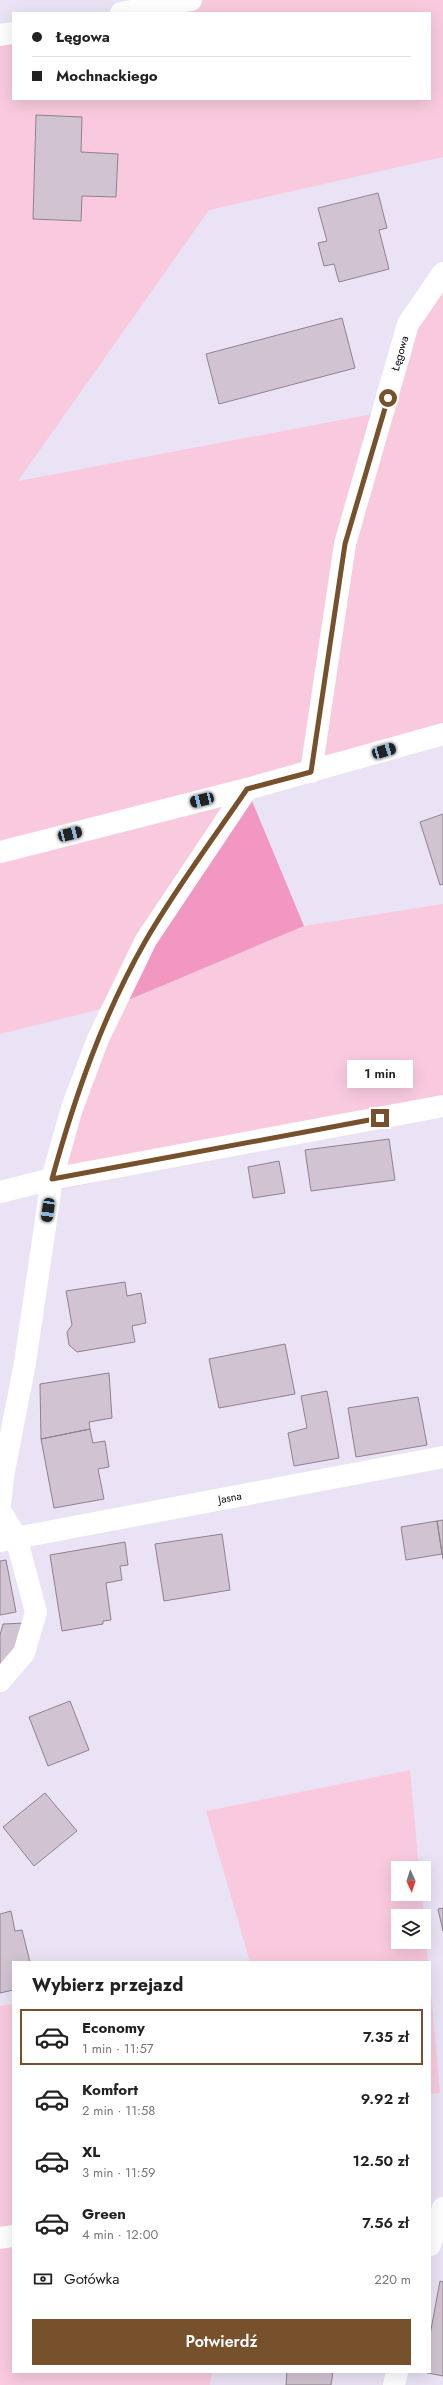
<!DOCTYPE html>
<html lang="pl">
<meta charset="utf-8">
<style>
:root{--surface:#fff;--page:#f2f2f2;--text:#222;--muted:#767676;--line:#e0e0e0;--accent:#76512c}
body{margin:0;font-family:Jost,sans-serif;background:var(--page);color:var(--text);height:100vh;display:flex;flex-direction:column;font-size:15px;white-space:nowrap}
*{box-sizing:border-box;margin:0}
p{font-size:13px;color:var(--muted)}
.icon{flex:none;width:22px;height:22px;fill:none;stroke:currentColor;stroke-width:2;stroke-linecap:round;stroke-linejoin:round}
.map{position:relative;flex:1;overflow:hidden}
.details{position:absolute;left:12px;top:1961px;width:419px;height:412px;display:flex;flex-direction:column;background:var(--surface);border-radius:0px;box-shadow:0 4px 16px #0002}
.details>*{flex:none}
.hud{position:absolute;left:12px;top:12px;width:419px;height:88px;border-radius:0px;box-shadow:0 4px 16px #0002;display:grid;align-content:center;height:88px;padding:0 20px;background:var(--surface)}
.needle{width:26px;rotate:176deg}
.buttons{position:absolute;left:391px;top:1861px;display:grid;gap:8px}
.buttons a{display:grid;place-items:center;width:40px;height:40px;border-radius:0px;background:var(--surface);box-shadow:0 4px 16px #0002;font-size:20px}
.end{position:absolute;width:18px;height:18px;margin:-9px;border:5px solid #76512c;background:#fff;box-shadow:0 0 0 2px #fff}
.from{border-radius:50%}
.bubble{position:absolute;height:28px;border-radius:0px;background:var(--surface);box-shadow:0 4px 16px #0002;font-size:13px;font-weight:600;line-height:28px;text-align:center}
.car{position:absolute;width:12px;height:24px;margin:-12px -6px;border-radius:5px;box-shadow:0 0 3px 1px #0007;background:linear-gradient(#222 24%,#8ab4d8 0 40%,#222 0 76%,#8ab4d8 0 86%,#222 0)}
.hud b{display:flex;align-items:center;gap:14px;height:38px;font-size:15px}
.hud b+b{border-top:1px solid var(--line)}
.hud i{width:10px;height:10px;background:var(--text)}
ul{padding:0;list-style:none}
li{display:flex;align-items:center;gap:12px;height:56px;margin:0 8px 6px;padding:0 12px;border:2px solid transparent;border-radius:0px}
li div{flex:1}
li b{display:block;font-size:15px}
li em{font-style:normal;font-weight:600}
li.active{border-color:var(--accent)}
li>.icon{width:36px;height:36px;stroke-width:1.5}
h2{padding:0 20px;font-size:18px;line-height:48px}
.pay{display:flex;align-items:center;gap:10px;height:44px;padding:0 20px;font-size:15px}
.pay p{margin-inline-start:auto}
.primary-button{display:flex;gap:8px;margin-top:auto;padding:8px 20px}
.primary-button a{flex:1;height:46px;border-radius:0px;background:var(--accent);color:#fff;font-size:16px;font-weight:600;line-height:46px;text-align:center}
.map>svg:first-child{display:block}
.green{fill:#f9cade}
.forest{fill:#f197c2}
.building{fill:#d1c3d1;stroke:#8f828f}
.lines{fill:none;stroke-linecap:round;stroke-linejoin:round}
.minor{stroke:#fff;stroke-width:22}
.route{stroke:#76512c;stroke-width:5}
.labels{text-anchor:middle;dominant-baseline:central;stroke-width:4;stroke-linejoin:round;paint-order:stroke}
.street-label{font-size:11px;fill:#0c0a10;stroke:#f6f2fd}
</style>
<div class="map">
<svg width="443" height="2385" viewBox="0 0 443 2385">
<rect width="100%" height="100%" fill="#e9e3f5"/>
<!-- green -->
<path class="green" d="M196 0H443V157L209 210 18 481 383 412 408 324 443 273V734L247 789 115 1006 304 926 443 904V1108L50 1192 113 1006 0 1034V46L13 43V99H430V13H140Z
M410 1770 419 1868H398V1894H422L424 1916H398V1942H424V1918L428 1962H250L206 1811Z
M430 1980 440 2093 430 2094Z
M13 2004V2372H212L210 2385H0V2006Z"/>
<!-- forest -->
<path class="forest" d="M247 789 304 926 114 1006Z"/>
<!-- building -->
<path class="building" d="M36 115 82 117 81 152 118 154 116 197 82 196 81 221 33 219Z
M378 193 387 228 379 230 389 269 339 282 334 264 324 266 318 243 327 241 318 208Z
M342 318 355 368 219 404 206 354Z
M443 814V884L440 885 420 822Z
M389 1139 395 1180 311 1191 305 1150Z
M279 1161 285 1193 253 1198 248 1167Z
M125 1282 127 1296 141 1293 146 1323 132 1326 135 1342 77 1352 69 1345 67 1332 72 1325 66 1291Z
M285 1344 295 1394 219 1408 209 1359Z
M109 1373 112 1418 89 1422 90 1429 41 1439 40 1384Z
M327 1391 339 1458 294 1466 288 1433 307 1428 301 1396Z
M418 1397 427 1445 356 1457 348 1408Z
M90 1429 93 1443 105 1441 109 1467 98 1469 104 1499 54 1508 41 1439Z
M443 1520V1559L437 1521Z
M437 1521 442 1554 406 1560 401 1527Z
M222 1534 230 1590 164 1601 155 1544Z
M125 1542 128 1565 120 1566 122 1580 106 1583 111 1620 103 1621V1624L62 1631 50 1555Z
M6 1560 16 1612 0 1615V1561Z
M25 1623 18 1646 0 1670V1635L3 1624Z
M70 1701 89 1750 48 1766 29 1717Z
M45 1793 77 1831 34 1866 3 1827Z
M443 1908V1931L438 1909Z
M11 1911 15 1931 22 1930 30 1962H13V1990L0 1993V1914Z
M440 2281 443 2282V2376L423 2372H430V2335Z
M287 2372H333L331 2385H286Z"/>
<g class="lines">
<!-- minor -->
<g class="minor">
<path d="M121 13 191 0"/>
<path d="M0 35 13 33"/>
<path id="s1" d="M311 772 345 544 408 324 443 273"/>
<path d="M0 852 247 789 443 734"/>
<path d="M0 1192 52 1179 443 1106"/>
<path d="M0 1507 3 1476 25 1363 52 1179 72 1108 98 1039 146 940 247 789"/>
<path d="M0 1510 16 1537 36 1612 24 1653 0 1681"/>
<path id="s2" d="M0 1541 443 1457"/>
<path d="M0 2238 13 2236"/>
<path d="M430 2245 443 2208"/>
<path d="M394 2385 397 2372"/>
</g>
</g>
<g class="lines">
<!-- route -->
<path class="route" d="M380 1118 52 1179C75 1096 103 1015 146 940 176 888 213 839 247 789L311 772 345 544 388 398"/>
</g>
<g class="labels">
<!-- street labels -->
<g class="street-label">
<text stroke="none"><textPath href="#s1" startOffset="429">Łęgowa</textPath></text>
<text stroke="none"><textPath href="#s2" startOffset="234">Jasna</textPath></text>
</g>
</g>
</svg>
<div class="buttons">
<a><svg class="needle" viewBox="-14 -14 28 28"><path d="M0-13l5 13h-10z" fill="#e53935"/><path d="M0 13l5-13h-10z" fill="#767676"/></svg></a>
<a><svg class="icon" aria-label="layers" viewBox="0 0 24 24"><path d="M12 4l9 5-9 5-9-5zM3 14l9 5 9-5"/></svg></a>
</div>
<i class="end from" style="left:388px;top:398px"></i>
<i class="end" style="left:380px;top:1118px"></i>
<div class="bubble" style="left:347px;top:1060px;width:66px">1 min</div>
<i class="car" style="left:384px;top:751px;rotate:74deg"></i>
<i class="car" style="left:202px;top:800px;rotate:256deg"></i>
<i class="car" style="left:70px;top:834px;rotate:76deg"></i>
<i class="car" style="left:48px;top:1210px;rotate:188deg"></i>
<div class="hud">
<b><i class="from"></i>Łęgowa</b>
<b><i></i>Mochnackiego</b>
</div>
<section class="details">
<h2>Wybierz przejazd</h2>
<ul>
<li class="active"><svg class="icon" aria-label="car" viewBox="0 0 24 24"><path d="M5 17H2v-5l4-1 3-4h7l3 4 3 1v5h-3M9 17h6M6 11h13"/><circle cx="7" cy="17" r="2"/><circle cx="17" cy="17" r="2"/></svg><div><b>Economy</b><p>1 min · 11:57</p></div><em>7.35 zł</em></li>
<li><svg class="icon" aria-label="car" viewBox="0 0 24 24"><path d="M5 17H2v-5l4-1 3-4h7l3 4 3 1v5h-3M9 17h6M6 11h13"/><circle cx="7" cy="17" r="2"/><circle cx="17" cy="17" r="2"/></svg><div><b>Komfort</b><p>2 min · 11:58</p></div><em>9.92 zł</em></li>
<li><svg class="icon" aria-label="car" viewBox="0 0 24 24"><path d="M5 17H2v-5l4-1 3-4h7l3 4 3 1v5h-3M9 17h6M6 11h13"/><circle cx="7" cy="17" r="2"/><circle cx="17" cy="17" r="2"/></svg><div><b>XL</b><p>3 min · 11:59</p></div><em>12.50 zł</em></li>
<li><svg class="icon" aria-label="car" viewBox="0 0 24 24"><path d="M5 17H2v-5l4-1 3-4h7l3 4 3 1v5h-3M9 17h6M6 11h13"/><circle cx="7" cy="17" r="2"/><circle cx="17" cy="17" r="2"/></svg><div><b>Green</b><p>4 min · 12:00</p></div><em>7.56 zł</em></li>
</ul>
<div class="pay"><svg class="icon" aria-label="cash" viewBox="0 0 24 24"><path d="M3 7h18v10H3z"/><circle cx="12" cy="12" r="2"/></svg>Gotówka<p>220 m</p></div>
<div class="primary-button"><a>Potwierdź</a></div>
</section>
</div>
